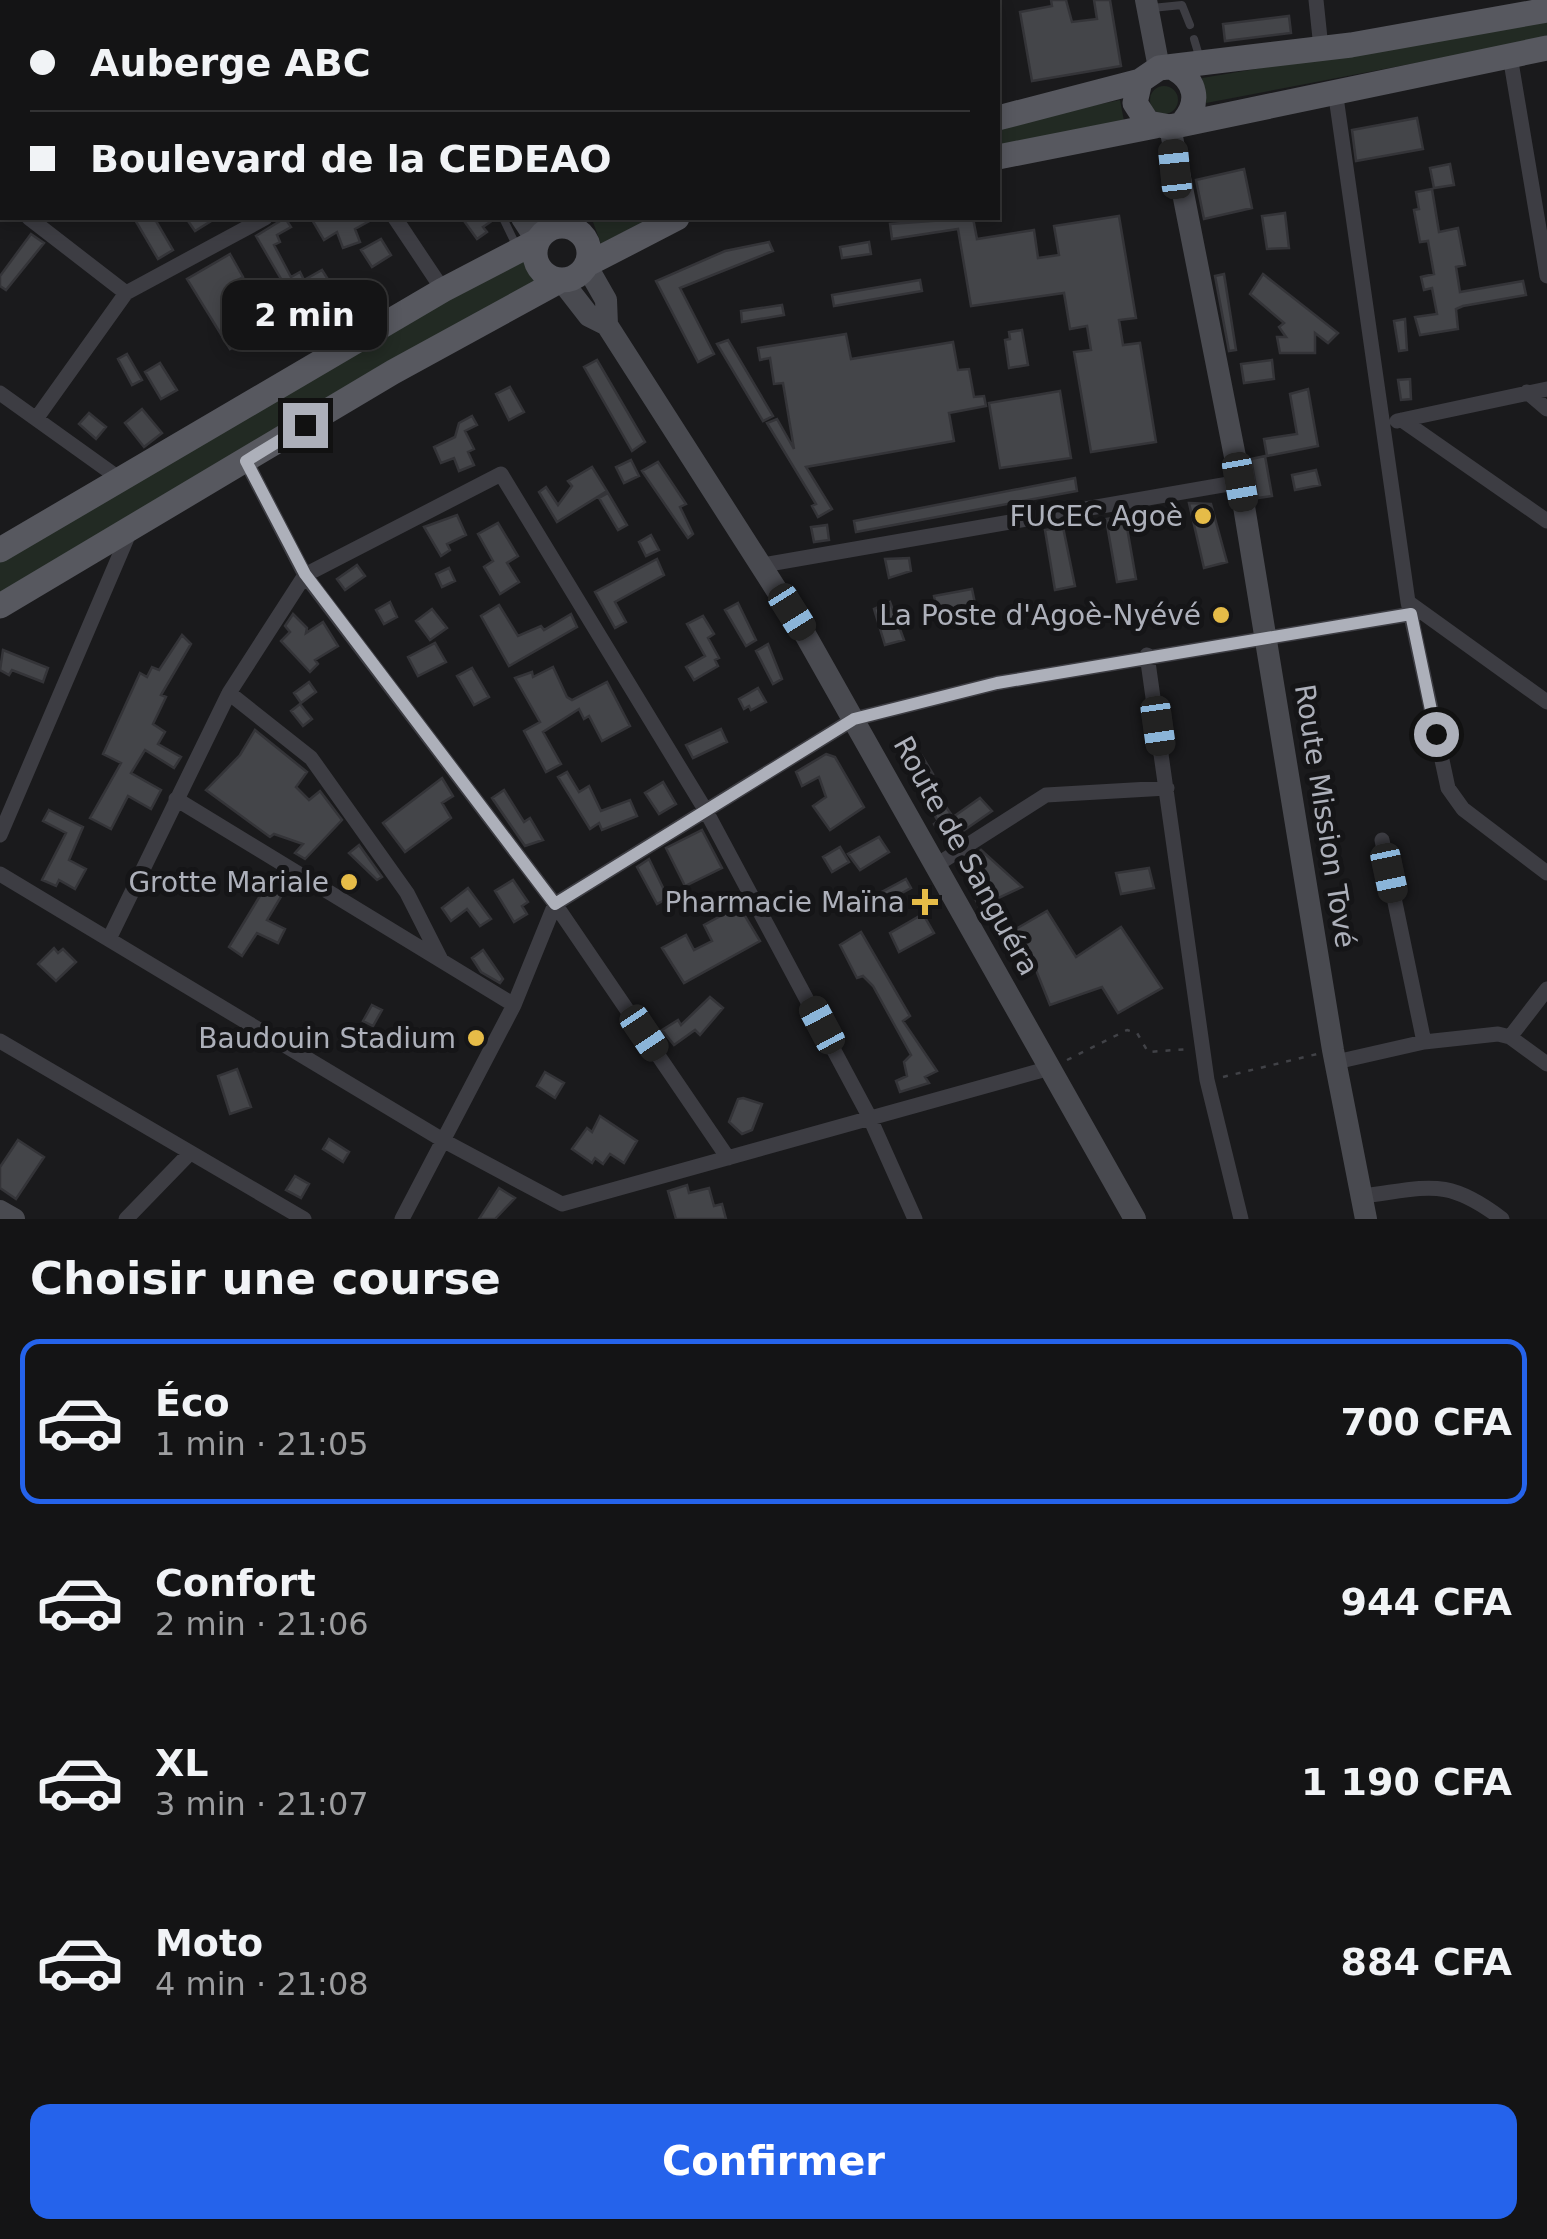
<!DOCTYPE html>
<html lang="fr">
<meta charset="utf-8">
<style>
:root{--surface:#141415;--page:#1d1d1e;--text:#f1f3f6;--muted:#9d9ea0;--line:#333334;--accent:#2563eb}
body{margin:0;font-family:"DejaVu Sans",sans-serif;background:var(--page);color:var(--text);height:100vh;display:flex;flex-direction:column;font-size:38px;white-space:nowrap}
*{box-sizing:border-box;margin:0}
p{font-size:32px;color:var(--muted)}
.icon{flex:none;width:55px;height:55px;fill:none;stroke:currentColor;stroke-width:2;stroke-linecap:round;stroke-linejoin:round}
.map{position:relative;height:1219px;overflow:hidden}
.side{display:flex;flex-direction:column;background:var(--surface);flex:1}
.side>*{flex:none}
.top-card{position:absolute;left:0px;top:0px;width:1000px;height:220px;box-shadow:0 5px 15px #0003,0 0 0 2px var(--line);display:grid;align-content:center;height:220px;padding:0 30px;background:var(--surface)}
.end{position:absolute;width:45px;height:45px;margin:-22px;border:12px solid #adb0ba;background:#111;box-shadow:0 0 0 5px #111}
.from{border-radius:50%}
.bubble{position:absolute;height:70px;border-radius:20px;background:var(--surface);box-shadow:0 5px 15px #0003,0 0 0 2px var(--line);font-size:32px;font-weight:800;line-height:70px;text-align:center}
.car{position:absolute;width:30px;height:60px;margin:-30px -15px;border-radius:12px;box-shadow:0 0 8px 2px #0007;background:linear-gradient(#222 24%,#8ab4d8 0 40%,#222 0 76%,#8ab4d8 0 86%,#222 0)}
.top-card b{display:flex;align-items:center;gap:35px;height:95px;font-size:38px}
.top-card b+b{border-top:2px solid var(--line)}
.top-card i{width:25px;height:25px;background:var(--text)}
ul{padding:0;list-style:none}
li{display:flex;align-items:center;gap:30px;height:165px;margin:0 20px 15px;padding:0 10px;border:5px solid transparent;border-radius:20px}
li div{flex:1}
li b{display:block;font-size:38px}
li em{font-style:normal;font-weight:800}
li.selected{border-color:var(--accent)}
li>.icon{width:90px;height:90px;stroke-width:1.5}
h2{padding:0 30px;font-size:45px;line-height:120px}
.button{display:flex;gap:20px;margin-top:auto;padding:20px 30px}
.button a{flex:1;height:115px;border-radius:20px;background:var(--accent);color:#fff;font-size:40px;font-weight:800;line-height:115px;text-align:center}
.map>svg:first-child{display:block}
.green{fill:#222a23}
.building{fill:#444549;stroke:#343438;stroke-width:2.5}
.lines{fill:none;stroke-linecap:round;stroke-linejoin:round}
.path{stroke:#414247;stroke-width:2.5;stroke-dasharray:5 8;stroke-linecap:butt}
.lane{stroke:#3d3d43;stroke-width:8}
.street{stroke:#3d3d43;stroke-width:15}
.secondary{stroke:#494a50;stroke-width:22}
.primary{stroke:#57585f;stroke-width:25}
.route{stroke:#adb0ba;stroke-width:12}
.poi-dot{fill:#e6bc48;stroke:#151517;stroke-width:4}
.labels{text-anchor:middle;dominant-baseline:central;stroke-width:10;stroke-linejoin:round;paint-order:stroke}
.poi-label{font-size:28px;fill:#adb0ba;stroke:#151517;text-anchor:end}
.street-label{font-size:28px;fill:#adb0ba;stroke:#151517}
</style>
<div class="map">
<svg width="1547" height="1219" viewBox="0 0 1547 1219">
<rect width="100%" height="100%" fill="#1a1a1c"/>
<!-- green -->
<path class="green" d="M1547 20V38L1206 103 1202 78Z
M1150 100a14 14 0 1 1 28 0a14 14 0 1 1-28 0Z
M1120 100 1125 126 998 149V125Z
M602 218H650L601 244 593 222Z
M523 254 536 280 0 593V562Z"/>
<!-- building -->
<path class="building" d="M1051 0H1066L1072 22 1097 19 1094 0H1110L1121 66 1032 81 1020 12 1052 6Z
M1289 16 1291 33 1225 41 1223 24Z
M1417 118 1423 149 1356 161 1352 130Z
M1450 164 1454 185 1434 188 1430 168Z
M1244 169 1252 208 1204 219 1196 180Z
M1432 189 1439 232 1458 228 1465 265 1456 267 1460 292 1523 281 1526 295 1463 306 1456 309 1458 329 1420 335 1415 317 1437 314 1432 288 1424 290 1421 277 1434 274 1428 241 1420 242 1414 210 1419 209 1416 192Z
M1285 213 1289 248 1267 249 1262 216Z
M1119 216 1136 318 1119 320 1123 345 1140 343 1156 442 1091 452 1074 352 1091 350 1087 326 1070 329 1064 293 971 306 958 229 892 239 890 224 973 218 977 239 1034 230 1038 258 1059 255 1054 226Z
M134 218 156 221 173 250 158 259Z
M186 218H216L195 231Z
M285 218 291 227 277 235 280 242 274 245 291 277 300 272 304 280 322 270 348 311 363 305 368 315 319 344 256 236Z
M311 218H375L355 229 360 242 343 248 337 232 324 240Z
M462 218H496L483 227 487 232 477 239Z
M31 234 44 243 6 290 0 286V276Z
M381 239 391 255 372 267 361 250Z
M769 242 773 251 680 288 714 354 698 362 656 281 725 251Z
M869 242 871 254 842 258 840 247Z
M230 254 243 277 233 283 263 330 230 349 187 279Z
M1224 274 1236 350 1229 351 1215 276Z
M1263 274 1338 333 1328 343 1315 333V353H1280L1277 337H1286L1279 327 1284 323 1250 294Z
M920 280 922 291 834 306 832 295Z
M782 305 784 315 742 322 741 311Z
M1405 319 1407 350 1399 351 1394 321Z
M1022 330 1028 365 1009 368 1005 340 1010 339 1009 332Z
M846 334 851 359 953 342 958 370 969 369 974 397 984 396 986 406 949 413 954 441 806 467 832 509 818 517 812 506 816 504 767 423 777 419 794 449 783 383 774 384 770 358 760 360 758 348Z
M728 340 773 416 763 421 717 344Z
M127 354 142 380 132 385 118 359Z
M597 360 645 442 632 451 584 367Z
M1272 360 1274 379 1244 383 1241 364Z
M160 363 177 390 161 399 145 372Z
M1410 379 1411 399 1401 400 1398 380Z
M510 387 524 412 509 420 496 394Z
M1308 389 1318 446 1267 456 1264 439 1297 434 1290 394Z
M1060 391 1071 458 1000 468 989 403Z
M142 409 162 433 144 447 125 423Z
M89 413 106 427 96 439 79 424Z
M472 416 477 425 465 431 474 449 468 452 474 465 459 471 454 458 441 463 434 447 455 437 459 423Z
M1265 456 1272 496 1258 498 1251 459Z
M631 460 639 476 624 483 616 467Z
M658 462 686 504 680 507 693 534 688 538 642 471Z
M592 467 607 491 557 522 539 492 546 487 558 505 572 486 568 481Z
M1316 470 1320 485 1295 490 1292 475Z
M1075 478 1077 491 856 532 854 521Z
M608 493 627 525 618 530 599 498Z
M1189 503 1211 504 1227 562 1204 568Z
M457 515 466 535 447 544 450 550 441 556 424 527Z
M1125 516 1136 579 1117 582 1106 519Z
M498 523 518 556 507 563 519 582 500 594 484 567 493 561 478 534Z
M827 525 829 540 814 542 811 527Z
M1063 527 1075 586 1055 590 1045 530Z
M651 535 659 550 646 556 639 542Z
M909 558 911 571 889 578 885 559Z
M657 559 664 575 615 602 626 622 615 628 595 592Z
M357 565 365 576 345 590 337 579Z
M449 568 455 581 442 587 436 574Z
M972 589 976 608 938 614 934 596Z
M390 602 397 617 384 624 376 610Z
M890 602 904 640 885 645 874 609Z
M738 603 756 640 746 646 725 610Z
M499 605 518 636 541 626 544 630 571 614 577 627 509 666 481 616Z
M432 609 447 628 430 640 416 621Z
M293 614 307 628 306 633 323 622 338 646 315 660 318 664 310 672 281 641 290 632 285 626Z
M703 616 714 634 708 638 719 658 715 660 718 666 694 680 686 667 705 656 687 624Z
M182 635 191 644 161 695 166 697 153 724 165 732 158 744 181 757 174 768 145 750 131 773 161 790 151 809 128 796 111 829 90 818 121 763 103 754 140 673 147 677 152 667 159 670Z
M435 643 446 662 418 676 408 657Z
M768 644 782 679 773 684 756 651Z
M3 650 48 668 43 682 12 670 9 675 0 670Z
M553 667 567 697 572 700 607 682 630 726 602 741 589 716 584 719 579 709 543 732 561 764 546 772 524 731 540 722 515 678 532 672 533 677Z
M472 668 489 697 474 705 457 676Z
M309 682 316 692 301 703 294 693Z
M758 688 766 702 751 710 749 706 744 709 739 699Z
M300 704 312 719 303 726 291 711Z
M721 729 727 742 693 758 686 745Z
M255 730 307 772 296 787 309 800 320 791 342 820 305 859 295 853 303 844 274 834 270 837 206 790 240 755Z
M826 754 835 757 864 807 830 830 813 806 826 797 819 777 802 786 796 772Z
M922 756 933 774 926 778 953 817 980 798 992 811 950 840 943 839 934 824 938 821 905 765Z
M567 772 579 792 589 786 601 811 630 800 637 816 602 830 599 823 590 829 558 777Z
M442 778 453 796 442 803 451 818 405 852 383 823Z
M663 782 676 804 659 814 645 793Z
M504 790 524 822 530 818 543 840 525 846 492 798Z
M49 810 83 827 69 860 86 869 75 889 59 880 56 886 42 880 66 833 43 821Z
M702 830 722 868 685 886 666 848Z
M879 837 889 852 860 870 848 854Z
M359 845 382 877 377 880 349 853Z
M840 847 849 862 832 872 823 857Z
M981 850 1022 887 979 907 961 867Z
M649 859 668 898 657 904 637 867Z
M1149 868 1154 888 1121 894 1116 873Z
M906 879 911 888 869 911 863 902Z
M513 880 528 902 522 906 527 914 514 922 495 891Z
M266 886 282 895 267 920 285 929 278 943 257 933 242 956 229 947Z
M468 888 491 919 480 926 467 909 451 921 442 908Z
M739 906 760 941 684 983 662 948 686 935 694 950 712 941 704 925Z
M1047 911 1076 957 1121 927 1162 988 1118 1013 1102 987 1050 1005 1036 970 1021 975 1002 937Z
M923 914 934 933 899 952 890 933Z
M861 932 910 1016 903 1021 937 1071 925 1077 929 1083 900 1092 896 1081 907 1076 904 1062 911 1055 873 986 863 976 857 978 840 945Z
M54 948 58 953 63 949 76 962 56 981 38 964Z
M483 950 503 979 500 983 481 972 472 958Z
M710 997 723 1008 700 1035 695 1030 674 1045 662 1030 678 1020 681 1025Z
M372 1005 382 1010 373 1026 363 1021Z
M237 1069 251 1107 230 1114 218 1076Z
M545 1072 564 1083 555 1098 537 1086Z
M743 1098 762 1104 752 1130 742 1134 729 1122 738 1099Z
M600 1116 637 1141 624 1163 610 1154 603 1164 595 1158 592 1163 572 1149 587 1128 592 1132Z
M329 1139 349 1152 343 1162 323 1149Z
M18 1140 44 1157 16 1199 0 1188V1167Z
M295 1176 309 1184 301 1198 286 1190Z
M687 1185 689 1193 709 1188 714 1206 722 1204 726 1219H676L668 1191Z
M499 1188 515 1198 495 1219H479Z"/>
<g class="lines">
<!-- path -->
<path class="path" d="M1067 1060 1127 1030 1137 1033 1148 1052 1189 1049
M1223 1077 1317 1054"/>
<!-- lane -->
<path class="lane" d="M1152 8 1182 5 1190 25
M1194 39 1200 59
M503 218 516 245"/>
<!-- street -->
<path class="street" d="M248 0 250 2
M545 0 547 2
M654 0V2
M976 0 977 2
M1316 0 1321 48
M0 1 2 0
M681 2 697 0
M1510 56 1547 276
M1335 90 1408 602 1448 788 1463 809 1547 873
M0 195 2 197
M29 218 126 293
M395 218 443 290
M1527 392 1547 409
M0 393 120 479
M36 419 126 293 265 218
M1402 420 1547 521
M1397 421 1547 389
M246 461 305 575 555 904 728 1158
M763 565 1240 482
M1408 602 1547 702
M1147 655 1207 1080 1241 1219
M229 693 311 758 407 893 441 960
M176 799 514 1005
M0 835 130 531
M1382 840 1424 1042
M938 864 1046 795 1167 788
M0 874 446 1142 562 1204 1050 1068
M109 939 229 693 305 575 501 474 706 811 869 1116 915 1219
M1510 1037 1547 989
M0 1041 304 1219
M1336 1062 1424 1042 1498 1034 1510 1037 1547 1064
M1362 1196C1428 1188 1446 1176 1502 1219
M126 1219 190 1153
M402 1219 514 1005 555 904 854 719 997 683 1411 614"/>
<!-- secondary -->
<path class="secondary" d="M403 0 405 2
M1146 0 1159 68
M1170 127 1240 482 1333 1050 1366 1219
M522 218 537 241
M554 218 562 226
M586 265 606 300 607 325
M561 280 589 316 607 325 806 636 1135 1219
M0 1211 14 1219"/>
<!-- primary -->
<path class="primary" d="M1547 10 1351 45 1159 68 1140 81 1135 103 1148 123 1170 127 1547 48
M1175 69C1196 81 1200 102 1184 121
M998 118 1140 81
M998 157 1155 126
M535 253a27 27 0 1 1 54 0a27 27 0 1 1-54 0Z
M586 265 677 218
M0 550 443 290 537 241
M0 606 393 372 561 280"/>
</g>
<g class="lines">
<!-- route -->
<path class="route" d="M305 425 246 461 305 574 555 904 854 719 997 683 1411 614 1436 734"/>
</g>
<!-- markers -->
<g class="poi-dot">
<circle cx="1203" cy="516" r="10"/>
<circle cx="1221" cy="615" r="10"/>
<circle cx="349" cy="882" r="10"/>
<path d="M920 887h10v10h10v10h-10v10h-10v-10h-10v-10h10z"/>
<circle cx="476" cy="1038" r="10"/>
</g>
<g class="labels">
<!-- poi labels -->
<g class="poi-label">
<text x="1183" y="516">FUCEC Agoè</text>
<text x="1201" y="615">La Poste d'Agoè-Nyévé</text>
<text x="329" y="882">Grotte Mariale</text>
<text x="905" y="902">Pharmacie Maïna</text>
<text x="456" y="1038">Baudouin Stadium</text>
</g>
<!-- street labels -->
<g class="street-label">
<text transform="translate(1325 816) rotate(81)">Route Mission Tové</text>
<text transform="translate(966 856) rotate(61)">Route de Sanguéra</text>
</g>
</g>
</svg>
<i class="end from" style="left:1436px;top:734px"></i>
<i class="end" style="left:305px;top:425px"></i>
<div class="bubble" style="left:222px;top:280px;width:165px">2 min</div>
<i class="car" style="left:1175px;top:169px;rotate:354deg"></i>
<i class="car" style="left:1240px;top:482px;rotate:170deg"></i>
<i class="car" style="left:792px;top:612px;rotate:148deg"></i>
<i class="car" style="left:1158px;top:726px;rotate:172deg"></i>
<i class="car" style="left:1389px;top:873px;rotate:168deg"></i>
<i class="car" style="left:822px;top:1025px;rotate:332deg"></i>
<i class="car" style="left:644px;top:1033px;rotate:146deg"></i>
<div class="top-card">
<b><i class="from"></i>Auberge ABC</b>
<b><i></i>Boulevard de la CEDEAO</b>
</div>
</div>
<section class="side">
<h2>Choisir une course</h2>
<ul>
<li class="selected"><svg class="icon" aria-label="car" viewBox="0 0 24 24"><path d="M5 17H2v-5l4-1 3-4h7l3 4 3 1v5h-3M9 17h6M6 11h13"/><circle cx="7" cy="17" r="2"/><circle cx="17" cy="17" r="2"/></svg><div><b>Éco</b><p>1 min · 21:05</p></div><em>700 CFA</em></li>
<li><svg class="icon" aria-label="car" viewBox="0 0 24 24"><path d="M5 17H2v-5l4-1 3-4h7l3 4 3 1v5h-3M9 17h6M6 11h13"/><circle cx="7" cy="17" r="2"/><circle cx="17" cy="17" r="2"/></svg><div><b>Confort</b><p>2 min · 21:06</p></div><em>944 CFA</em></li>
<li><svg class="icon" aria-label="car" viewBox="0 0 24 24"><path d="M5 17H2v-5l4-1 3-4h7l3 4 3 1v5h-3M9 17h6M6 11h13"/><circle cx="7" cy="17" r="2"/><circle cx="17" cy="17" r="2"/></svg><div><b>XL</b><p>3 min · 21:07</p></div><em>1 190 CFA</em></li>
<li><svg class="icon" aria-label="car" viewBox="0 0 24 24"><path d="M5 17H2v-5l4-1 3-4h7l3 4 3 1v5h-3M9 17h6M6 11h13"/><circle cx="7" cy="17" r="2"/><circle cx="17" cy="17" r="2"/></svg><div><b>Moto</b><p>4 min · 21:08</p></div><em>884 CFA</em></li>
</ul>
<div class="button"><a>Confirmer</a></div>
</section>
